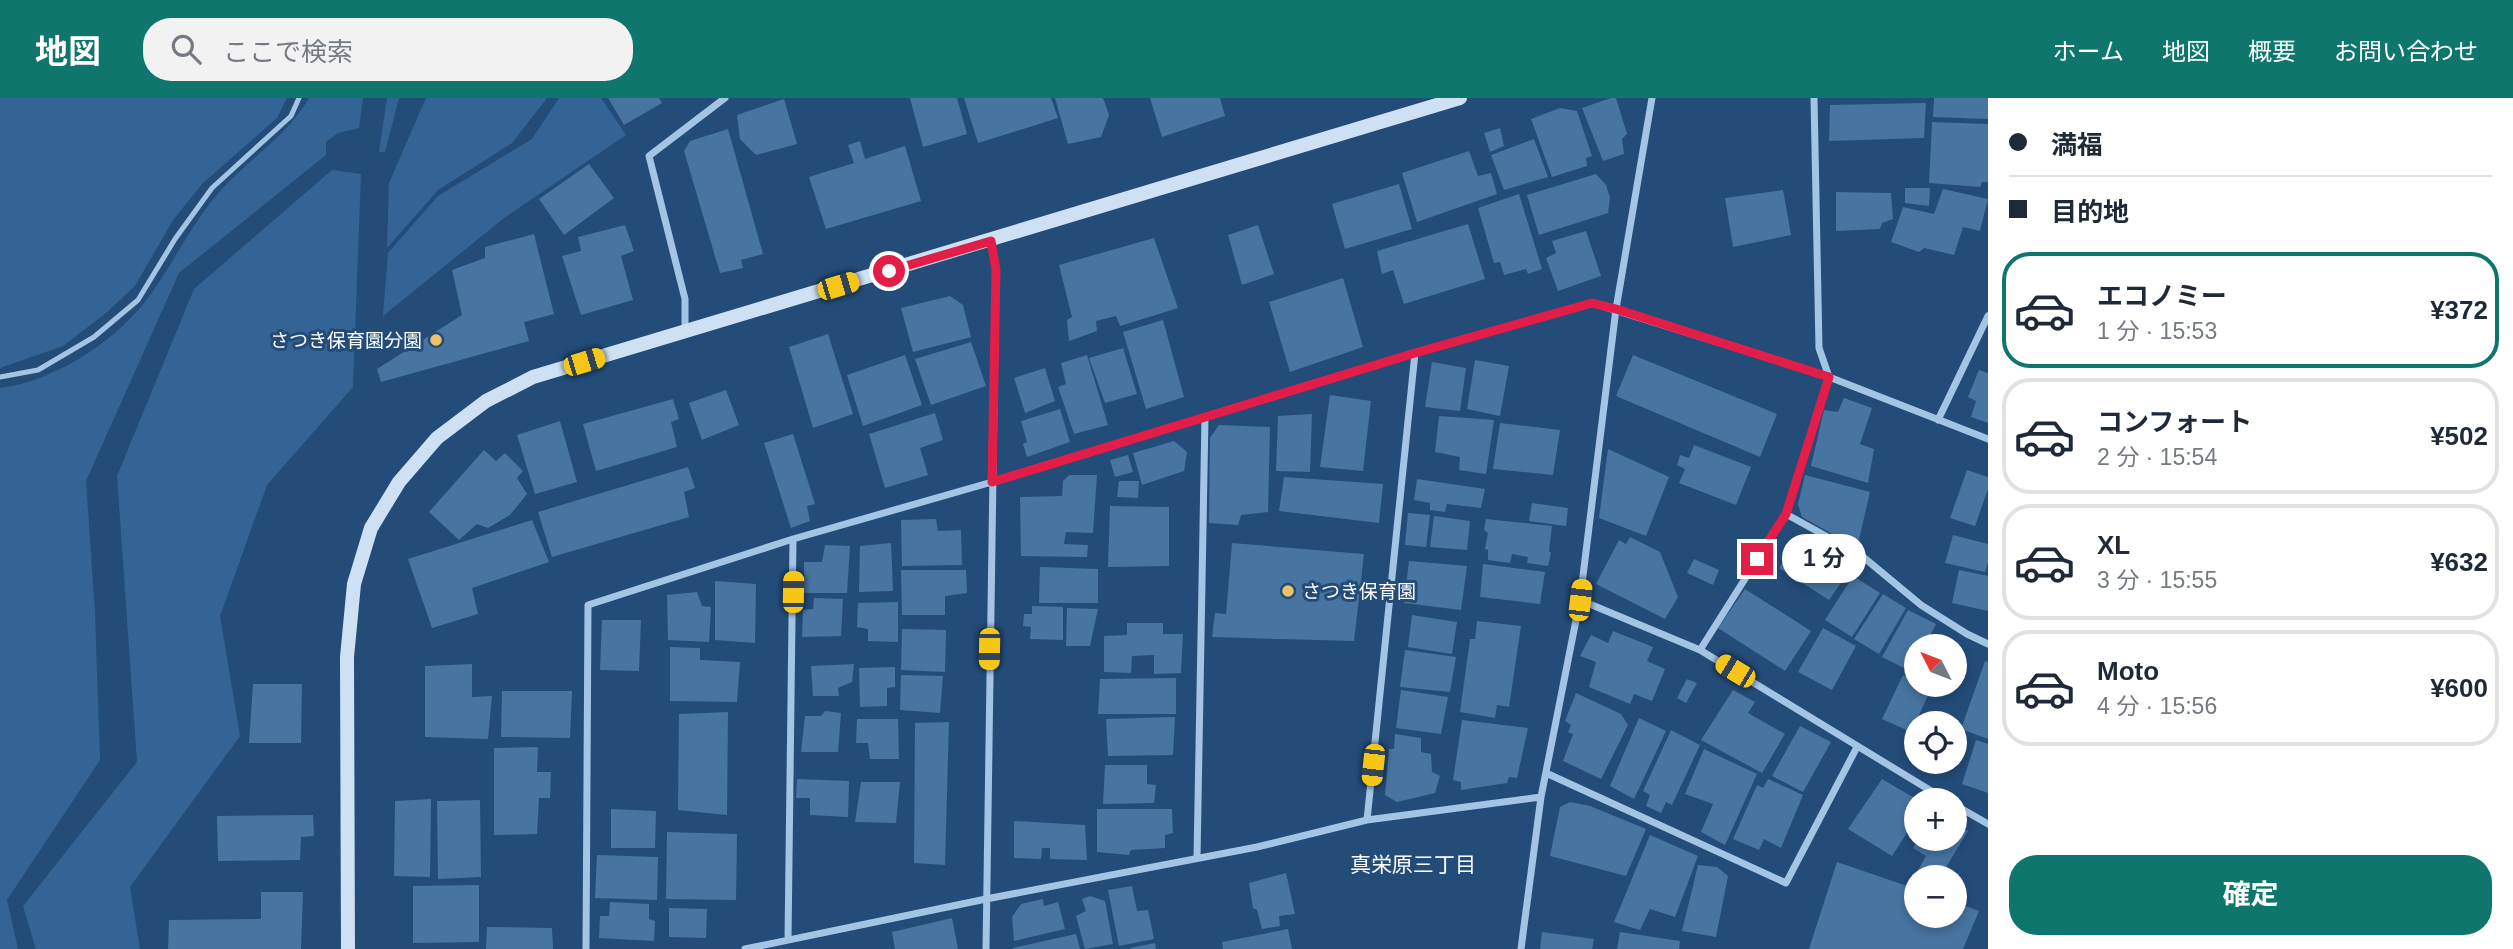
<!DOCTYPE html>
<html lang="ja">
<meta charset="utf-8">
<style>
:root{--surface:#fff;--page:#f2f2f3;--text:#1f2937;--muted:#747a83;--line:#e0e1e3;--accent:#0f766e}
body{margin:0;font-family:Arial,"Noto Sans JP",sans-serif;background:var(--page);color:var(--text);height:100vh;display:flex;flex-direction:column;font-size:26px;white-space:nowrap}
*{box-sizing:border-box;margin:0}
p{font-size:23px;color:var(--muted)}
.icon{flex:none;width:38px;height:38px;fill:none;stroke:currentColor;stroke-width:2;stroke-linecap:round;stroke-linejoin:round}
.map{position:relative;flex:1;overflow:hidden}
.side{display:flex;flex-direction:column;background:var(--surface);width:525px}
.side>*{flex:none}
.top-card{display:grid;align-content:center;height:154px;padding:0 21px;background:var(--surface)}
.needle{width:46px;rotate:312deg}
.buttons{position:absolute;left:1904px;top:536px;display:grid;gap:14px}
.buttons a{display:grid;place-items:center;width:63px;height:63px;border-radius:50%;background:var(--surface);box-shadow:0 4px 10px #0003;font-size:35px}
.end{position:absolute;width:32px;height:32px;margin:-16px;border:9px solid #e11d48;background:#fff;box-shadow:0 0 0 4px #fff}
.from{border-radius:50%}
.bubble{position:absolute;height:49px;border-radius:24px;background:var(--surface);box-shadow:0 4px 10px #0003;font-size:23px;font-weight:700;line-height:49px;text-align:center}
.car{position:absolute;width:21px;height:42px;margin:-21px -10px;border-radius:9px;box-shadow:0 0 5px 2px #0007;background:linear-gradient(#f5c518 24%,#345 0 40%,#f5c518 0 76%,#345 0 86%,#f5c518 0)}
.top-card b{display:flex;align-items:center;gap:24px;height:66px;font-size:26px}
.top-card b+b{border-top:2px solid var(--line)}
.top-card i{width:18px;height:18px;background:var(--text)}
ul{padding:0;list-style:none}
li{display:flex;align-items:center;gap:21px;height:116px;margin:0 14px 10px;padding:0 7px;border:4px solid var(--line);border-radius:28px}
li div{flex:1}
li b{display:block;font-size:26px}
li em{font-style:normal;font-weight:700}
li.on{border-color:var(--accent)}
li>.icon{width:63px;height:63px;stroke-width:1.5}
.primary-button{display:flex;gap:14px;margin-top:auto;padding:14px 21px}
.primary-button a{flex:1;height:80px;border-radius:28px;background:var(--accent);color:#fff;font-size:28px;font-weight:700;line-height:80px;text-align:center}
header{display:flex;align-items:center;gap:42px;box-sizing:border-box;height:98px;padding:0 35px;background:var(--accent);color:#fff}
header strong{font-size:33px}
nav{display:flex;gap:38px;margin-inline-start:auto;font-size:24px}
.search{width:490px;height:63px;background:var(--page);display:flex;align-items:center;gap:18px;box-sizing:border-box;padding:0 24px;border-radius:28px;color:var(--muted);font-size:26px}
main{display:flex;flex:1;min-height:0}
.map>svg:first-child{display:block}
.green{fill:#336495}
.building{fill:#4774a0}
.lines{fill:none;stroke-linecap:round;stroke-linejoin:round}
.lane{stroke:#a4c4e4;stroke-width:5}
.street{stroke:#a4c4e4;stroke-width:7}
.secondary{stroke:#cee0f4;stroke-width:14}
.route{stroke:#e11d48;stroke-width:9}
.poi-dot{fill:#efc267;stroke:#234c79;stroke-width:2.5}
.labels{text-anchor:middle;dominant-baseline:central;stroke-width:6;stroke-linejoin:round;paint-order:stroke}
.poi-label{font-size:19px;fill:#fff;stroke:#234c79;text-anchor:end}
.neighbourhood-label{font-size:21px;fill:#fff;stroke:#234c79}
</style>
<header>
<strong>地図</strong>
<div class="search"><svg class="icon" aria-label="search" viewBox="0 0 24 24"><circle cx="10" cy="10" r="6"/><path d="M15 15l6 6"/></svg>ここで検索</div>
<nav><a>ホーム</a><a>地図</a><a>概要</a><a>お問い合わせ</a></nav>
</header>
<main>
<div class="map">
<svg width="1988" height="851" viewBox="0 0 1988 851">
<rect width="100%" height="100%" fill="#234c79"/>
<!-- green -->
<path class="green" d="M0 0H287L277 20 203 85 173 122 135 188 106 215 63 248 0 270Z
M309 0H363L359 30 338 35 326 44V57L179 175 86 383 95 515 100 662 7 802 18 851H0V290C57 283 121 240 153 193 176 160 194 122 221 92 250 60 288 37 309 0Z
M387 0H399L385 54H379Z
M426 0H547L512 45 438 92 387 150 389 85Z
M559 0H601L626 37 504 120 383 218 388 155 438 98 532 41Z
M332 72 361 76 353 289 267 387 220 518 240 638 130 789 140 851H36L23 808 137 664 117 378 194 191Z"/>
<!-- building -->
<path class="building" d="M608 0H659L662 5 624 27Z
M910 0H957L967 36 923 49Z
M964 0H1051L1058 20 978 45Z
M1055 0H1103L1109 17 1101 39 1068 46Z
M1150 0H1220L1225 18 1162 39Z
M1611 0H1616L1627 36 1622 41 1624 56 1603 63 1582 10Z
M1934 0H1988V21L1933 19Z
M784 1 797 46 756 57 740 41 737 17Z
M1926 5 1924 40 1829 43 1830 7Z
M1560 10 1577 13 1592 58 1586 60 1587 68 1552 79 1531 21Z
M1932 24 1988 26V84H1982L1980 89 1929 85Z
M1500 30 1504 48 1490 54 1484 35Z
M728 31 763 156 741 162 743 170 720 175 684 53 690 43Z
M1534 41 1548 79 1504 92 1491 57Z
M860 43 865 61 905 48 921 103 826 131 809 79 854 65 848 47Z
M1469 53 1478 78 1491 75 1497 96 1417 124 1402 75Z
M589 66 614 100 564 137 539 101Z
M1596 76 1606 87 1610 100 1608 115 1539 137 1527 97Z
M1399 86 1412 131 1345 151 1332 106Z
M1905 90H1930L1929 108 1905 105Z
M1943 91 1988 101 1980 133 1963 129 1954 157 1924 150 1919 154 1891 144 1903 109 1934 116Z
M1783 92 1791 137 1733 149 1725 100Z
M1836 94 1891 95 1893 121 1882 125 1880 131 1836 133Z
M1519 96 1542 171 1528 176 1526 171 1504 177 1500 164 1494 165 1478 110Z
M1468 126 1485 181 1404 206 1393 172 1382 176 1377 153Z
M625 127 634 153 621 158 633 202 581 217 562 158 581 153 578 139Z
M1258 127 1274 176 1242 187 1228 137Z
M1586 133 1601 178 1558 193 1546 160 1556 155 1552 143Z
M534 136 554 216 524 224 529 243 381 284 377 271 462 217 452 172 485 160V149Z
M1154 140 1178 210 1120 228 1116 218 1096 223 1097 233 1069 243 1067 222 1072 219 1059 167Z
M1343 180 1363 249 1290 274 1269 204Z
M950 198 963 207 971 239 913 254 901 210Z
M1163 222 1184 299 1146 311 1123 234Z
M828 236 853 316 813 330 789 249Z
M971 244 986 288 931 307 915 261Z
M1123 250 1137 296 1105 305 1089 260Z
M905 257 922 307 863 328 847 277Z
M1087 257 1108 327 1074 336 1058 289 1066 286 1061 265Z
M1633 257 1777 316 1760 359 1616 298Z
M1475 262 1509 268 1500 318 1467 311Z
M1432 264 1466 270 1460 313 1425 309Z
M1045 270 1055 303 1025 315 1014 280Z
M1979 272 1988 275V325L1971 319 1976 303 1968 299Z
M726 292 739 327 702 342 689 305Z
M1330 297 1371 303 1363 373 1320 369Z
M1844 300 1872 310 1860 346 1874 351 1868 385 1811 368 1824 312 1838 314Z
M673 301 679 321 671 324 677 349 596 373 583 326Z
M1060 311 1070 344 1027 359 1023 346 1027 344 1021 323Z
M935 315 943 342 920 350 928 377 885 390 869 336Z
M1312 316 1310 374 1276 373 1278 318Z
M1439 318 1494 322 1486 376 1459 372 1460 359 1435 354Z
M560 323 577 384 535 396 517 337Z
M1500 325 1560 332 1553 377 1493 371Z
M1219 327 1270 329 1268 414 1241 417 1238 427 1209 425 1210 340Z
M793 336 815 406 807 408 810 423 791 430 764 345Z
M1174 343 1187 354 1184 373 1142 387 1133 355Z
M1694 347 1751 369 1736 407 1679 385 1685 371 1677 367 1680 357 1689 360Z
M1608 351 1669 379 1646 438 1599 420Z
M484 352 496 363 505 355 523 373 517 380 527 396 510 417 488 430 477 426 459 442 429 414Z
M1128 357 1133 374 1115 379 1110 362Z
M688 369 695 390 684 394 689 419 552 459 538 414Z
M1967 372 1988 379V391L1975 428 1950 420Z
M1069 377H1097L1093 435 1066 434 1064 446 1088 447 1087 459 1021 458 1020 399 1062 398 1063 383Z
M1805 377 1870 394 1858 446H1850L1802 419 1798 406Z
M1284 379 1383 386 1379 425 1279 413Z
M1417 381 1485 391 1481 410 1447 406 1445 414 1430 412V405L1414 402Z
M1119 383H1139L1138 400 1117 399Z
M1532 405 1568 410 1566 428 1529 423Z
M1110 408 1169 409V468L1108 469Z
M1408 415 1430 417 1426 449 1405 447Z
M1434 418 1470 423 1467 452 1430 449Z
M936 421 938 433 961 432 962 467 902 468 901 422Z
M1486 421 1552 428 1549 453 1551 455 1548 468 1527 465 1528 459 1512 456 1510 465 1488 462V452L1485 451 1488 435 1484 432Z
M532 422 549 464 472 490 478 516 432 530 408 461Z
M1953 437 1988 446V464L1985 474 1945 465Z
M1800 438 1852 469 1829 502 1779 470Z
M1630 439 1660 454 1678 499 1665 521 1596 486 1619 442 1626 446Z
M891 445 893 493 859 494 860 448Z
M1232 445 1364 456 1354 543 1212 539 1215 515 1226 516Z
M825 447 850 448 847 495H804V464H822Z
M1694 461 1719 472 1713 487 1687 475Z
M1409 463 1467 468 1461 512 1404 505Z
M1483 466 1545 474 1540 506 1480 499Z
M1040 469 1098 471V505H1039Z
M901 472H966L967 495 945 498V517H902Z
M1959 472 1988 478V513L1952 505Z
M1853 478 1880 495 1852 539 1825 522Z
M715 483 756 486 755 545 715 542Z
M1745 491 1811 533 1785 573 1718 530Z
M697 494 702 508 711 509 709 544 668 542 667 497Z
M1883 496 1906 510 1879 556 1854 541Z
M814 500 843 501 841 538 802 539 803 512 813 511Z
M898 504V544L868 543V531L857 529 858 505Z
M1032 508 1063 509V542L1030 541 1031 529 1023 528 1024 516H1032Z
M1067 510 1098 511 1090 548H1066Z
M1908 512 1936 526 1925 548H1916V566L1912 574 1882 559Z
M1412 517 1457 524 1452 556 1408 549Z
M602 522H641L639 573 600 572Z
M1477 523 1521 528 1509 609 1497 607 1495 620 1460 614 1470 541H1475Z
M1127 525H1163V536H1183L1181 575 1154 576V557L1132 558 1131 575 1104 574V538L1127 537Z
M1823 530 1856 548 1832 592 1798 574Z
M902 531 946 532 945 574 901 572Z
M1613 533 1653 549 1647 563 1665 571 1652 603 1634 596 1630 606 1589 589 1596 564 1580 558 1591 537 1608 545Z
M670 549 700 550V562L740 564 737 604 670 603Z
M1405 552 1456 559 1450 594 1400 589Z
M1985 563 1988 564V641L1961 631Z
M472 566V599L492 598 488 641 425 639V568Z
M854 566 852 584 838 590 839 598H813L811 568Z
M895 569V589L887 590V608L860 609 859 570Z
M901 577 943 578 940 615 900 612Z
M1903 577 1916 584V586L1931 591 1911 634 1882 621Z
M1176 580V616H1098L1100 581Z
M1687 581 1697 585 1686 605 1677 600Z
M253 586H302L301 645H249Z
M1401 592 1448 599 1441 636 1396 630Z
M1733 592 1755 604 1748 615 1785 636 1762 675 1701 642Z
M502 593H572L570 640 501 639Z
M1576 595 1621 616 1628 627 1601 681 1563 663 1573 636 1568 634 1571 627 1565 623Z
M825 613 841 615 838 654H801L805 618H821Z
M728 614 727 717 678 712 679 616Z
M1175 619 1173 657 1108 658 1106 621Z
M1639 620 1666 633 1634 701 1610 688Z
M857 621H898L899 661H870L868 645H856Z
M1462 622 1528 630 1517 680 1509 679 1507 685 1461 692V684L1453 682Z
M949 624 945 767 914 765 915 625Z
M1800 628 1831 644 1803 694 1772 678Z
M1671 632 1700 647 1672 707 1666 704 1661 715 1646 708 1650 697 1643 693Z
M1395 636 1421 640V654L1431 656 1432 674 1440 678 1435 695 1397 704 1385 697 1389 651H1394Z
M1976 642 1988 646V695L1962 686Z
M538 649 537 674H551L550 700H539L537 736 494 737V650Z
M1704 651 1757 676 1725 747 1701 734 1713 706 1685 696Z
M1105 667H1147V686L1156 687 1154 705 1103 706Z
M797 681 849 683 848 719 810 717V700H796Z
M1768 681 1803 697 1781 750 1764 741 1759 752 1733 741 1757 687 1763 690Z
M1882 681 1916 701V721L1892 758 1848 731Z
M861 684H900L896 725 855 724Z
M431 701 430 779 394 778 395 703Z
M480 702 481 779 438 781 437 703Z
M1570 704 1590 708 1646 731 1626 778 1550 758 1560 709Z
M611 711 656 713 655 750H611Z
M1097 711H1172L1173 735 1165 737V750L1131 752 1129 757 1097 754Z
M313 717 314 738 301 739 300 762 218 763 217 718Z
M1014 723 1085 727 1087 762 1050 761V750H1042L1041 761 1014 760Z
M1955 726 1968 733 1940 779H1925L1917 774 1926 758 1913 750 1919 740H1955Z
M667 734 737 736 736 802 666 801Z
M1650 737 1698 758 1675 819 1650 811 1640 832 1614 824Z
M597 757 658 759 657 802 595 800Z
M1837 764 1916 791V817H1955V804L1979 813 1963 851H1809Z
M1698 767 1717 769 1728 778 1716 839 1682 833Z
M1286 775 1295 816 1279 818 1280 828 1262 831 1257 812 1253 810 1249 785Z
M479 787V844L413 845V788Z
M1132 788 1137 813 1148 812 1154 841 1119 848 1108 792Z
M261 794H303L301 851H168L169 822 261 821Z
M1090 798 1105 803 1113 846 1085 851 1076 818 1086 813 1082 801Z
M1043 801 1044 808 1058 804 1065 831 1014 843 1012 819 1021 806Z
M610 804 649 806V821L655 823 654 843 599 840 600 818H609Z
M669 810 707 811 706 840 669 839Z
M952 820 958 851H895L892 834Z
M487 829 552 830 553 851H486Z
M1288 831 1292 851H1223L1222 844Z
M1542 834 1594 841 1592 851H1540Z
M1620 834 1680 843 1679 851H1617Z
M1076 836 1080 851H1013V850Z
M1155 845 1156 851H1130V850Z"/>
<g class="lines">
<!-- lane -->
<path class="lane" d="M0 279 38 272 94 239 138 202 175 141 212 90 291 18 299 0"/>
<!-- street -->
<path class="street" d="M685 232V201L649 58 725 0
M1938 322 1988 218
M1786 416 1862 458 1921 507 1967 536 1988 546
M1580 502 1700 552 1946 702
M1700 552 1786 416 1829 279 1819 250 1814 0
M1546 675 1786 785 1857 649
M1955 707 1988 726
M1367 722 1415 255
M1197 760 1205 319
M788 842 793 441
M586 851 588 507 793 441 992 384 1415 255 1592 205 1829 279 1988 341
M745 851 986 801 1257 749 1367 722 1541 699
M986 851 996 172 991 143
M1521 851 1541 699 1580 502 1616 211 1652 0"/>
<!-- secondary -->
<path class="secondary" d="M348 851 347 559 354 486 371 430 399 384 437 340 486 303 533 279 1460 0"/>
</g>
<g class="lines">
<!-- route -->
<path class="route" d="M889 173 991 143 996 172 992 384 1415 255 1592 205 1616 211 1829 279 1786 416 1757 461"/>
</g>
<!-- markers -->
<g class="poi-dot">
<circle cx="436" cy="242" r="7"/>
<circle cx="1288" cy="493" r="7"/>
</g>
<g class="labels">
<!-- poi labels -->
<g class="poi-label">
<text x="422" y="242">さつき保育園分園</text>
<text x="1302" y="493" text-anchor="start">さつき保育園</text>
</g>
<!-- neighbourhood labels -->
<g class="neighbourhood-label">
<text x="1413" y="766">真栄原三丁目</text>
</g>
</g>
</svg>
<div class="buttons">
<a><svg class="needle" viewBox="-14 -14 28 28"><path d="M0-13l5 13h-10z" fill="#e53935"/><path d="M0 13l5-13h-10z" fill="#747a83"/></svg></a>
<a><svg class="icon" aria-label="locate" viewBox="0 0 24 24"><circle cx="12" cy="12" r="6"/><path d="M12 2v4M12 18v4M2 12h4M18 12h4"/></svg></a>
<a>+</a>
<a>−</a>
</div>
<i class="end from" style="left:889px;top:173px"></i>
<i class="end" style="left:1757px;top:461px"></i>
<div class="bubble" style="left:1782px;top:436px;width:84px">1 分</div>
<i class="car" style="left:838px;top:188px;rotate:73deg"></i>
<i class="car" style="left:584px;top:264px;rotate:73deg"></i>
<i class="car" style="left:793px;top:494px;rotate:1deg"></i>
<i class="car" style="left:1580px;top:502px;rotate:7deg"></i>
<i class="car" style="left:989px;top:551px;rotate:181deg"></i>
<i class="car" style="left:1735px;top:573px;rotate:301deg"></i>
<i class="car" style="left:1373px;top:667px;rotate:186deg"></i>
</div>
<section class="side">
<div class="top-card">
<b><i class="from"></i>満福</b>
<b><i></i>目的地</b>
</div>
<ul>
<li class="on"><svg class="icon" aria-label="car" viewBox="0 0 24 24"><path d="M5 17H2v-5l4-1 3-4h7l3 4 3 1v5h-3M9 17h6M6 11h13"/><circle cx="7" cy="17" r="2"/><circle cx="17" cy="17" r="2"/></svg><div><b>エコノミー</b><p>1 分 · 15:53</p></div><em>¥372</em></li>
<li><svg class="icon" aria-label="car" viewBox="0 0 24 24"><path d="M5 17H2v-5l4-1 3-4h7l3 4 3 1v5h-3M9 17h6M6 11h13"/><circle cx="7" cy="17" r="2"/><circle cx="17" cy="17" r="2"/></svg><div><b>コンフォート</b><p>2 分 · 15:54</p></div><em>¥502</em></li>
<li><svg class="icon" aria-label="car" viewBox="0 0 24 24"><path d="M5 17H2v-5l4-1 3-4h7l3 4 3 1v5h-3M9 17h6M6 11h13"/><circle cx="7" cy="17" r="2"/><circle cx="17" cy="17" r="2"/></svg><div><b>XL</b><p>3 分 · 15:55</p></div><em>¥632</em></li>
<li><svg class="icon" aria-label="car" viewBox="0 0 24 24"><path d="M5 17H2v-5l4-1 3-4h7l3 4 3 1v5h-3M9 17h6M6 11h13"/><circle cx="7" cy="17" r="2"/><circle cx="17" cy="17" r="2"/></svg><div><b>Moto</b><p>4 分 · 15:56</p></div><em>¥600</em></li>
</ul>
<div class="primary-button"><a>確定</a></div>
</section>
</main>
